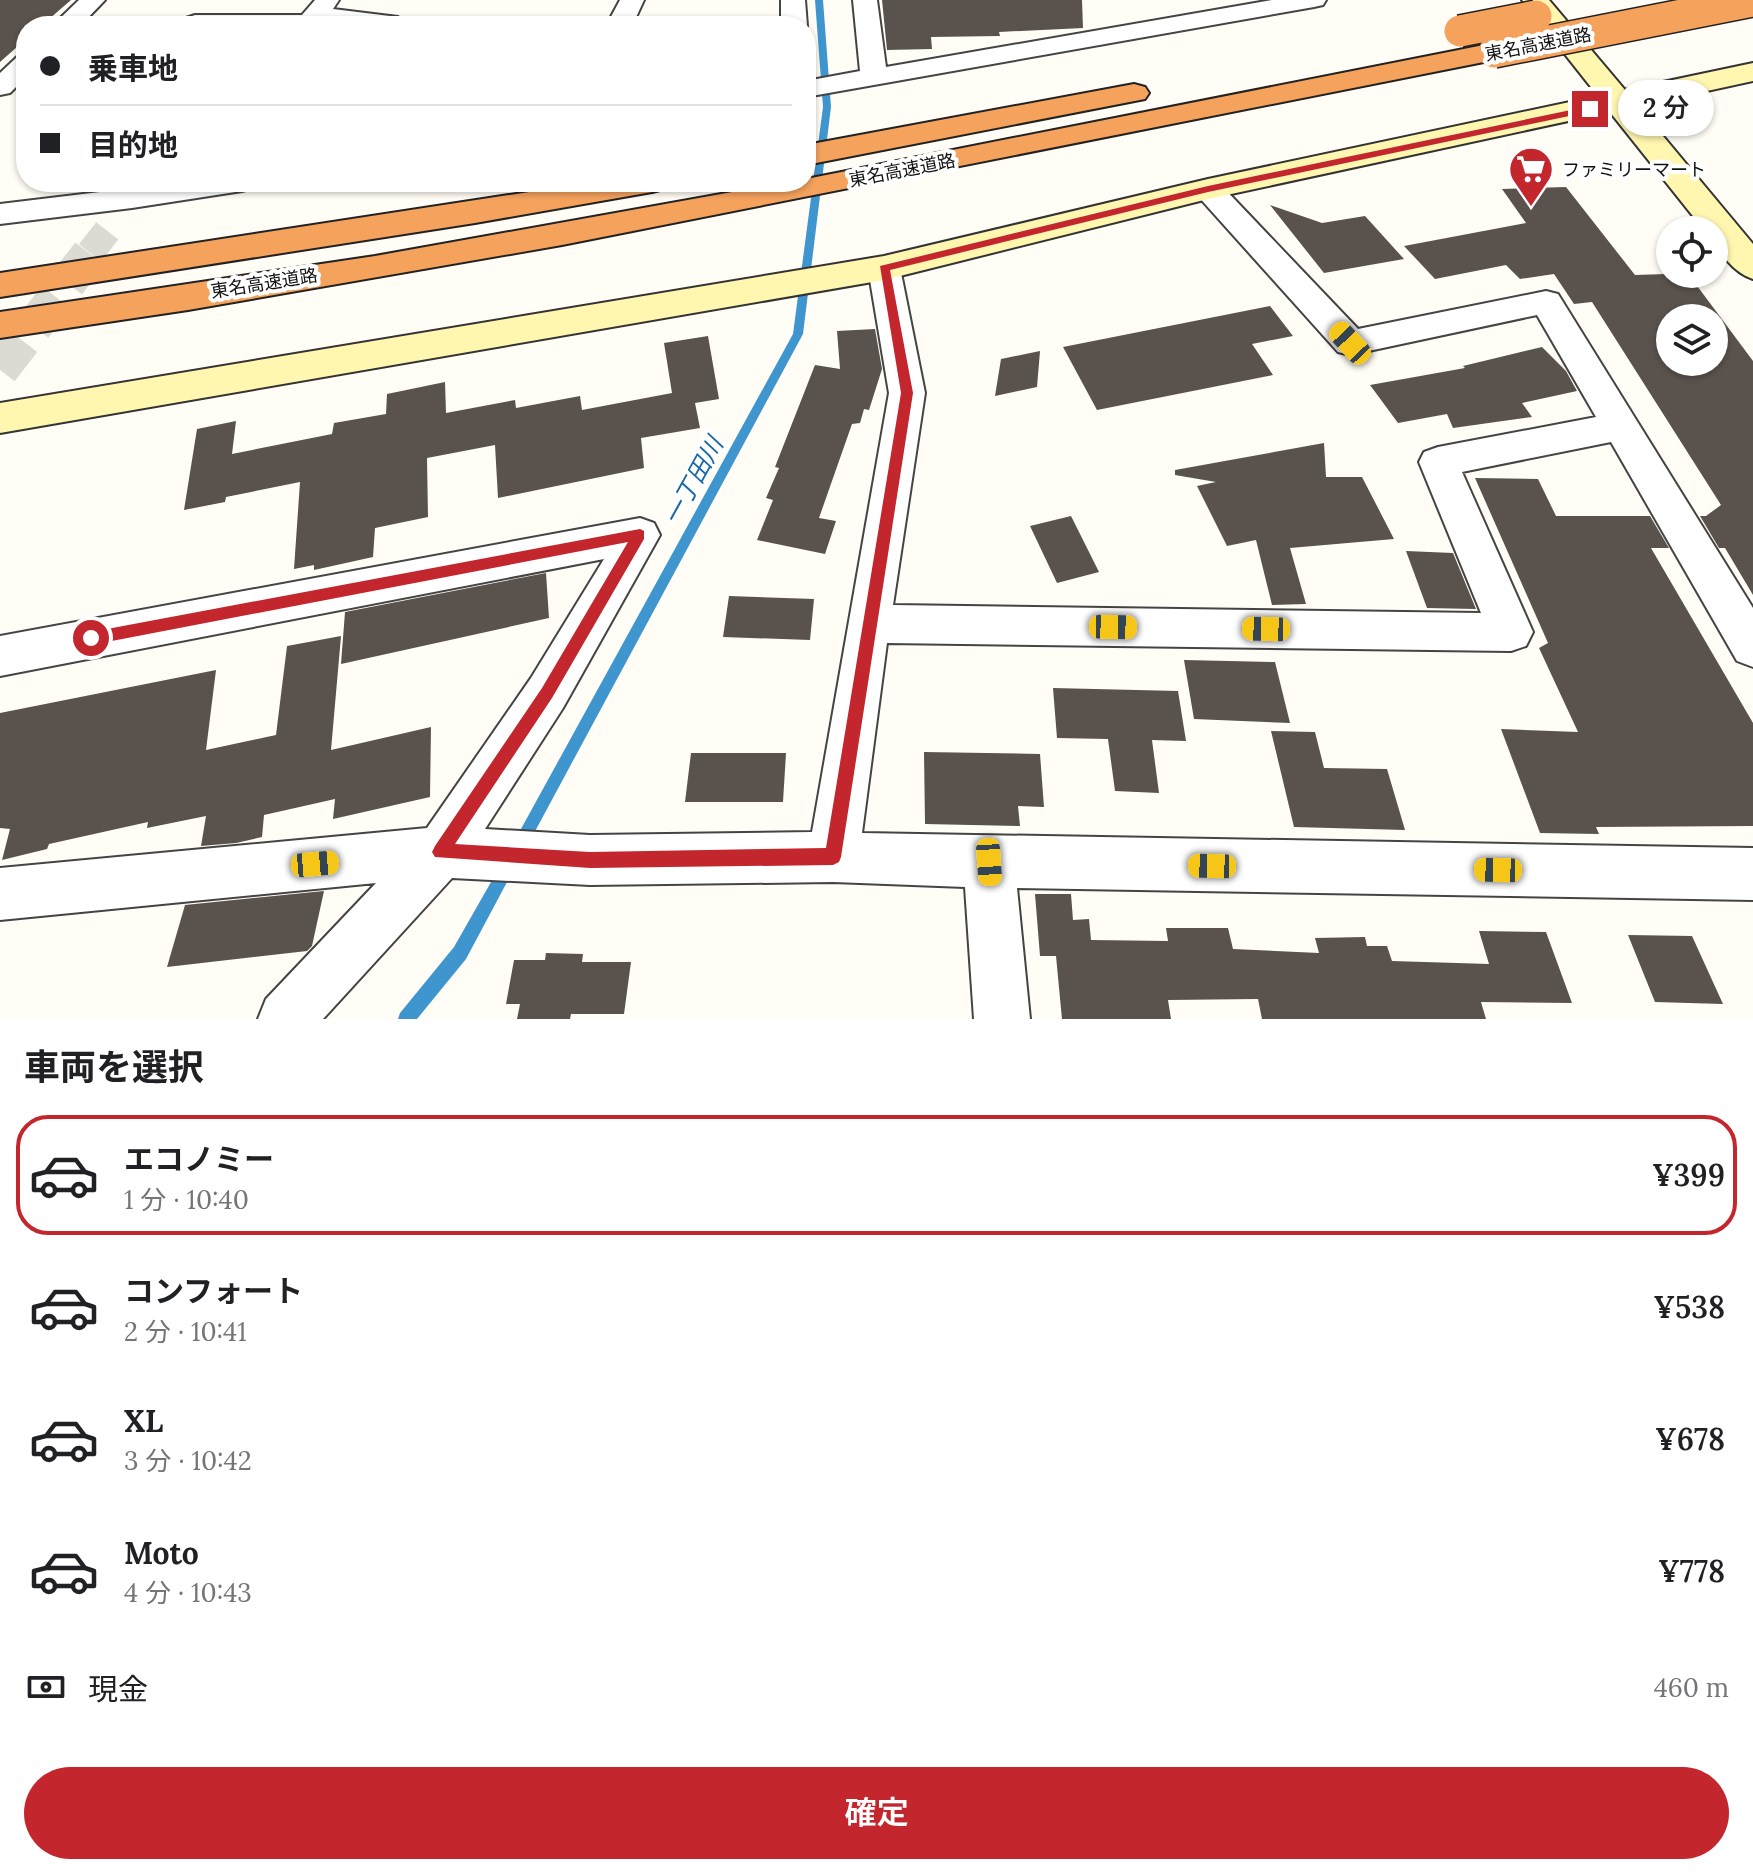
<!DOCTYPE html>
<html lang="ja">
<meta charset="utf-8">
<style>
:root{--surface:#fff;--page:#f6f6f6;--text:#202124;--muted:#757577;--line:#e0e0e0;--accent:#c4262e}
body{margin:0;font-family:Lora,"Noto Sans JP",serif;background:var(--page);color:var(--text);height:100vh;display:flex;flex-direction:column;font-size:30px;white-space:nowrap}
*{box-sizing:border-box;margin:0}
p{font-size:26px;color:var(--muted)}
.icon{flex:none;width:44px;height:44px;fill:none;stroke:currentColor;stroke-width:2;stroke-linecap:round;stroke-linejoin:round}
.map{position:relative;height:1019px;overflow:hidden}
.panel{display:flex;flex-direction:column;background:var(--surface);flex:1}
.panel>*{flex:none}
.banner{position:absolute;left:16px;top:16px;width:800px;height:176px;border-radius:32px;box-shadow:0 2px 6px #0004;display:grid;align-content:center;height:176px;padding:0 24px;background:var(--surface)}
.controls{position:absolute;left:1656px;top:216px;display:grid;gap:16px}
.controls a{display:grid;place-items:center;width:72px;height:72px;border-radius:50%;background:var(--surface);box-shadow:0 2px 6px #0004;font-size:40px}
.end{position:absolute;width:36px;height:36px;margin:-18px;border:10px solid #c4262e;background:#fff;box-shadow:0 0 0 4px #fff}
.from{border-radius:50%}
.bubble{position:absolute;height:56px;border-radius:28px;background:var(--surface);box-shadow:0 2px 6px #0004;font-size:26px;font-weight:600;line-height:56px;text-align:center}
.car{position:absolute;width:24px;height:48px;margin:-24px -12px;border-radius:10px;box-shadow:0 0 6px 2px #0007;background:linear-gradient(#f5c518 24%,#345 0 40%,#f5c518 0 76%,#345 0 86%,#f5c518 0)}
.banner b{display:flex;align-items:center;gap:28px;height:76px;font-size:30px}
.banner b+b{border-top:2px solid var(--line)}
.banner i{width:20px;height:20px;background:var(--text)}
ul{padding:0;list-style:none}
li{display:flex;align-items:center;gap:24px;height:120px;margin:0 16px 12px;padding:0 8px;border:4px solid transparent;border-radius:32px}
li div{flex:1}
li b{display:block;font-size:30px}
li em{font-style:normal;font-weight:600}
li.on{border-color:var(--accent)}
li>.icon{width:72px;height:72px;stroke-width:1.5}
h2{padding:0 24px;font-size:36px;line-height:96px}
.pay{display:flex;align-items:center;gap:20px;height:88px;padding:0 24px;font-size:30px}
.pay p{margin-inline-start:auto}
.primary-button{display:flex;gap:16px;margin-top:auto;padding:16px 24px}
.primary-button a{flex:1;height:92px;border-radius:48px;background:var(--accent);color:#fff;font-size:32px;font-weight:600;line-height:92px;text-align:center}
.map>svg:first-child{display:block}
.lines{fill:none;stroke-linecap:round;stroke-linejoin:round}
.stream{fill:#3f96cf;fill-rule:evenodd}
.building{fill:#5a524d;fill-rule:evenodd}
.street-tunnel-far1{stroke:#dbdad3;stroke-width:28;stroke-dasharray:28 14;stroke-linecap:butt}
.street-tunnel{stroke:#dbdad3;stroke-width:37;stroke-dasharray:37 18;stroke-linecap:butt}
.street-casing{stroke:#444;stroke-width:4}
.secondary-casing{stroke:#333;stroke-width:4}
.highway-casing{stroke:#222;stroke-width:4}
.street{fill:#fff;fill-rule:evenodd}
.secondary{fill:#fff6b0;fill-rule:evenodd}
.highway{fill:#f5a25d;fill-rule:evenodd}
.highway-bridge-casing{stroke:#222;stroke-width:34;stroke-linecap:butt}
.highway-bridge{stroke:#f5a25d;stroke-width:31}
.route{fill:#c4262e}
.labels{text-anchor:middle;dominant-baseline:central;stroke-width:8;stroke-linejoin:round;paint-order:stroke}
.far-street-label{font-size:18px;fill:#111;stroke:#fff}
.far-poi-label{font-size:18px;fill:#111;stroke:#fff;text-anchor:start}
.water-label{font-size:24px;font-style:italic;fill:#1768a6;stroke:#fff}
</style>
<div class="map">
<svg width="1753" height="1019" viewBox="0 0 1753 1019">
<rect width="100%" height="100%" fill="#fffdf5"/>
<g class="lines">
<!-- stream -->
<path class="stream" d="M815 0H823L831 107 803 334 526 848 521 851 516 848 513 843 516 838 793 334 823 107Z
M508 858 513 861 516 866 513 871 466 959 417 1019H398L400 1013 454 947 503 861Z"/>
</g>
<!-- building -->
<path class="building" d="M0 0H71L41 26H26V39L0 62Z
M882 0H1082L1083 28 999 32 1000 36 931 37 932 49 887 50Z
M1566 187 1635 275 1666 274 1670 279H1692L1753 361V595L1725 548H1719L1700 516H1706L1721 505 1592 302 1574 304 1554 274 1520 279 1506 265 1435 279 1404 246 1526 223 1502 189ZM1670 318H1714V362H1670Z
M1270 205 1322 223 1365 216 1404 259 1324 273Z
M1270 306 1293 336 1252 344 1273 375 1097 410 1063 347Z
M875 329 882 369 869 410 864 409 860 423 852 424 819 518 836 521 825 554 757 540 773 500 766 498 779 468 775 467 815 365 840 369 837 331Z
M708 336 719 399 695 403 700 428 641 438 644 468 498 498 495 445 427 458 428 517 375 528 373 557 314 570V565L294 569 300 482 226 497 225 502 184 510 197 429 236 421 232 454 332 434 334 423 386 414 387 394 445 382 446 413 515 400 516 408 580 396 582 410 672 393 664 343Z
M1542 347 1566 371 1577 391 1522 403 1532 417 1453 428 1447 414 1398 423 1370 385 1465 368 1463 366Z
M1040 351 1037 387 995 396 1001 359Z
M1324 443 1326 477H1362L1394 539 1290 548 1306 604 1272 605 1256 540 1227 546 1197 486 1216 482 1175 475V470Z
M1475 478 1538 479 1556 516H1650L1669 548H1651L1753 723V826L1596 827 1599 834 1540 833 1501 729 1578 732 1539 648 1548 643Z
M1071 516 1099 572 1057 583 1030 526Z
M1406 551 1453 553 1476 609 1427 608Z
M546 573 549 618 341 664 345 612Z
M729 596 814 599 810 640 723 637Z
M341 636 331 750 431 727 430 797 333 819 335 799 264 815 262 837 236 843 201 846 206 816 147 828 148 822 49 844 47 849 2 860 10 829 0 828V713L216 670 206 750 276 735 287 646Z
M1184 660 1275 662 1290 723 1194 719Z
M1053 688 1178 691 1186 741 1152 740 1159 793 1115 791 1108 739 1057 738Z
M1271 731 1315 732 1324 768 1387 769 1405 830 1294 827Z
M924 752 1040 754 1044 807 1018 806 1020 826 925 824Z
M691 753H786L783 802H685Z
M324 891 312 946 307 951 167 967 185 905Z
M1035 894H1071L1073 920 1089 919 1091 940 1168 941 1166 928H1228L1233 949 1319 953 1315 938 1365 937 1367 946H1387L1392 961 1489 964 1479 931 1546 932 1572 1003 1481 1002 1486 1019H1262L1258 999 1168 1000 1171 1019H1062L1056 956H1040Z
M1628 935 1692 936 1723 1004 1655 1002Z
M546 953 583 954 582 962H631L624 1014H571L570 1019H517L520 1004H506L514 960H545Z"/>
<g class="lines">
<!-- street-tunnel-far1 -->
<path class="street-tunnel-far1" d="M90 253 108 230"/>
<!-- street-tunnel -->
<path class="street-tunnel" d="M0 370 92 251"/>
<!-- street casing -->
<g class="street-casing">
<path id="street" d="M79 0H105L80 26H52Z
M315 0H339L333 9 398 17 406 26 323 23 319 26H185L182 23 186 18 195 15H302Z
M620 0H644L632 26H606Z
M781 0H805L807 26 806 27 781 26Z
M853 0H877L886 67 1272 0H1326L1323 5 1314 7 806 97V81L860 71Z
M26 55V77L10 93 0 95V73L17 57Z
M1208 180 1219 183 1358 329 1546 291 1558 294 1753 608V667L1737 661 1611 442 1462 472 1533 632 1526 646 1511 651 887 643 862 833 1753 848V900L1017 888 1030 1019H974L965 887 833 882 590 885 452 878 323 1019H258L266 999 376 883 0 920V868L427 828 531 678 604 559 0 676V636L640 518 654 523 660 535 563 708 485 829 590 835 812 832 889 393 868 268 872 260 884 257 896 260 900 268 925 393 893 605 1481 613 1419 462 1424 452 1438 447 1596 417 1537 315 1350 355 1338 352 1197 195 1193 189 1197 183Z
M183 182H257L253 188 242 191 132 208 0 224V204Z"/>
</g>
<!-- secondary casing -->
<g class="secondary-casing">
<path id="secondary" d="M1522 0H1549L1625 90 1753 63V81L1638 106 1753 244V279C1734 273 1714 250 1714 230H1704L1610 112 1208 199 884 280 0 433V403L884 256 1208 179 1598 96Z"/>
</g>
<!-- highway casing -->
<g class="highway-casing">
<path id="highway" d="M1494 43 1504 46 1508 52 1504 58 562 245 188 310 0 338V312L375 256 788 182H806V179Z
M1134 84 1145 87 1149 93 1145 99 806 165V145Z
M594 182H668L664 189 652 192 475 223 0 297V273Z"/>
</g>
<!-- street -->
<use href="#street" class="street"/>
<!-- secondary -->
<use href="#secondary" class="secondary"/>
<!-- highway -->
<use href="#highway" class="highway"/>
<!-- highway-bridge casing -->
<g class="highway-bridge-casing">
<path id="highway-bridge" d="M1460 31 1536 16
M1494 52 1753 1"/>
</g>
<!-- highway-bridge -->
<use href="#highway-bridge" class="highway-bridge"/>
</g>
<!-- route -->
<path class="route" d="M1590 106 1593 111 1208 192 890 270 913 393 841 857 839 862 833 865 590 868 435 857 432 852 435 846 542 688 628 542 91 645 84 638 91 632 640 529 644 531V539L552 698 455 844 590 852 826 848 901 393 880 266 1208 186Z"/>
<!-- icons -->
<defs>
<g id="supermarket-pin" transform="scale(2.3)"><path d="M0 17L-7.5 6A9.5 9.5 0 1 1 7.5 6Z" fill="#c4262e" stroke="#fff"/><path d="M-6-5.5h2.5l.6 2H6L4.5 2H-2.5L-4.4-4H-6ZM-1.5 3.2a1.3 1.3 0 1 0 .1 0ZM3 3.2a1.3 1.3 0 1 0 .1 0Z" fill="#fff"/></g>
</defs>
<g fill-rule="evenodd">
<use href="#supermarket-pin" x="1531" y="169"/>
</g>
<g class="labels">
<!-- far-street labels -->
<g class="far-street-label">
<text transform="translate(1538 44) rotate(-11)">東名高速道路</text>
<text transform="translate(902 170) rotate(-11)">東名高速道路</text>
<text transform="translate(264 283) rotate(-9)">東名高速道路</text>
</g>
<!-- far-poi labels -->
<g class="far-poi-label">
<text x="1562" y="169">ファミリーマート</text>
</g>
<!-- water labels -->
<g class="water-label">
<text transform="translate(693 481) rotate(-61)">一丁田川</text>
</g>
</g>
</svg>
<div class="controls">
<a><svg class="icon" aria-label="locate" viewBox="0 0 24 24"><circle cx="12" cy="12" r="6"/><path d="M12 2v4M12 18v4M2 12h4M18 12h4"/></svg></a>
<a><svg class="icon" aria-label="layers" viewBox="0 0 24 24"><path d="M12 4l9 5-9 5-9-5zM3 14l9 5 9-5"/></svg></a>
</div>
<i class="end from" style="left:91px;top:638px"></i>
<i class="end" style="left:1590px;top:109px"></i>
<div class="bubble" style="left:1618px;top:80px;width:96px">2 分</div>
<i class="car" style="left:1350px;top:343px;rotate:317deg"></i>
<i class="car" style="left:1113px;top:627px;rotate:91deg"></i>
<i class="car" style="left:1266px;top:629px;rotate:271deg"></i>
<i class="car" style="left:989px;top:862px;rotate:176deg"></i>
<i class="car" style="left:315px;top:864px;rotate:85deg"></i>
<i class="car" style="left:1212px;top:866px;rotate:271deg"></i>
<i class="car" style="left:1498px;top:870px;rotate:271deg"></i>
<div class="banner">
<b><i class="from"></i>乗車地</b>
<b><i></i>目的地</b>
</div>
</div>
<section class="panel">
<h2>車両を選択</h2>
<ul>
<li class="on"><svg class="icon" aria-label="car" viewBox="0 0 24 24"><path d="M5 17H2v-5l4-1 3-4h7l3 4 3 1v5h-3M9 17h6M6 11h13"/><circle cx="7" cy="17" r="2"/><circle cx="17" cy="17" r="2"/></svg><div><b>エコノミー</b><p>1 分 · 10:40</p></div><em>¥399</em></li>
<li><svg class="icon" aria-label="car" viewBox="0 0 24 24"><path d="M5 17H2v-5l4-1 3-4h7l3 4 3 1v5h-3M9 17h6M6 11h13"/><circle cx="7" cy="17" r="2"/><circle cx="17" cy="17" r="2"/></svg><div><b>コンフォート</b><p>2 分 · 10:41</p></div><em>¥538</em></li>
<li><svg class="icon" aria-label="car" viewBox="0 0 24 24"><path d="M5 17H2v-5l4-1 3-4h7l3 4 3 1v5h-3M9 17h6M6 11h13"/><circle cx="7" cy="17" r="2"/><circle cx="17" cy="17" r="2"/></svg><div><b>XL</b><p>3 分 · 10:42</p></div><em>¥678</em></li>
<li><svg class="icon" aria-label="car" viewBox="0 0 24 24"><path d="M5 17H2v-5l4-1 3-4h7l3 4 3 1v5h-3M9 17h6M6 11h13"/><circle cx="7" cy="17" r="2"/><circle cx="17" cy="17" r="2"/></svg><div><b>Moto</b><p>4 分 · 10:43</p></div><em>¥778</em></li>
</ul>
<div class="pay"><svg class="icon" aria-label="cash" viewBox="0 0 24 24"><path d="M3 7h18v10H3z"/><circle cx="12" cy="12" r="2"/></svg>現金<p>460 m</p></div>
<div class="primary-button"><a>確定</a></div>
</section>
